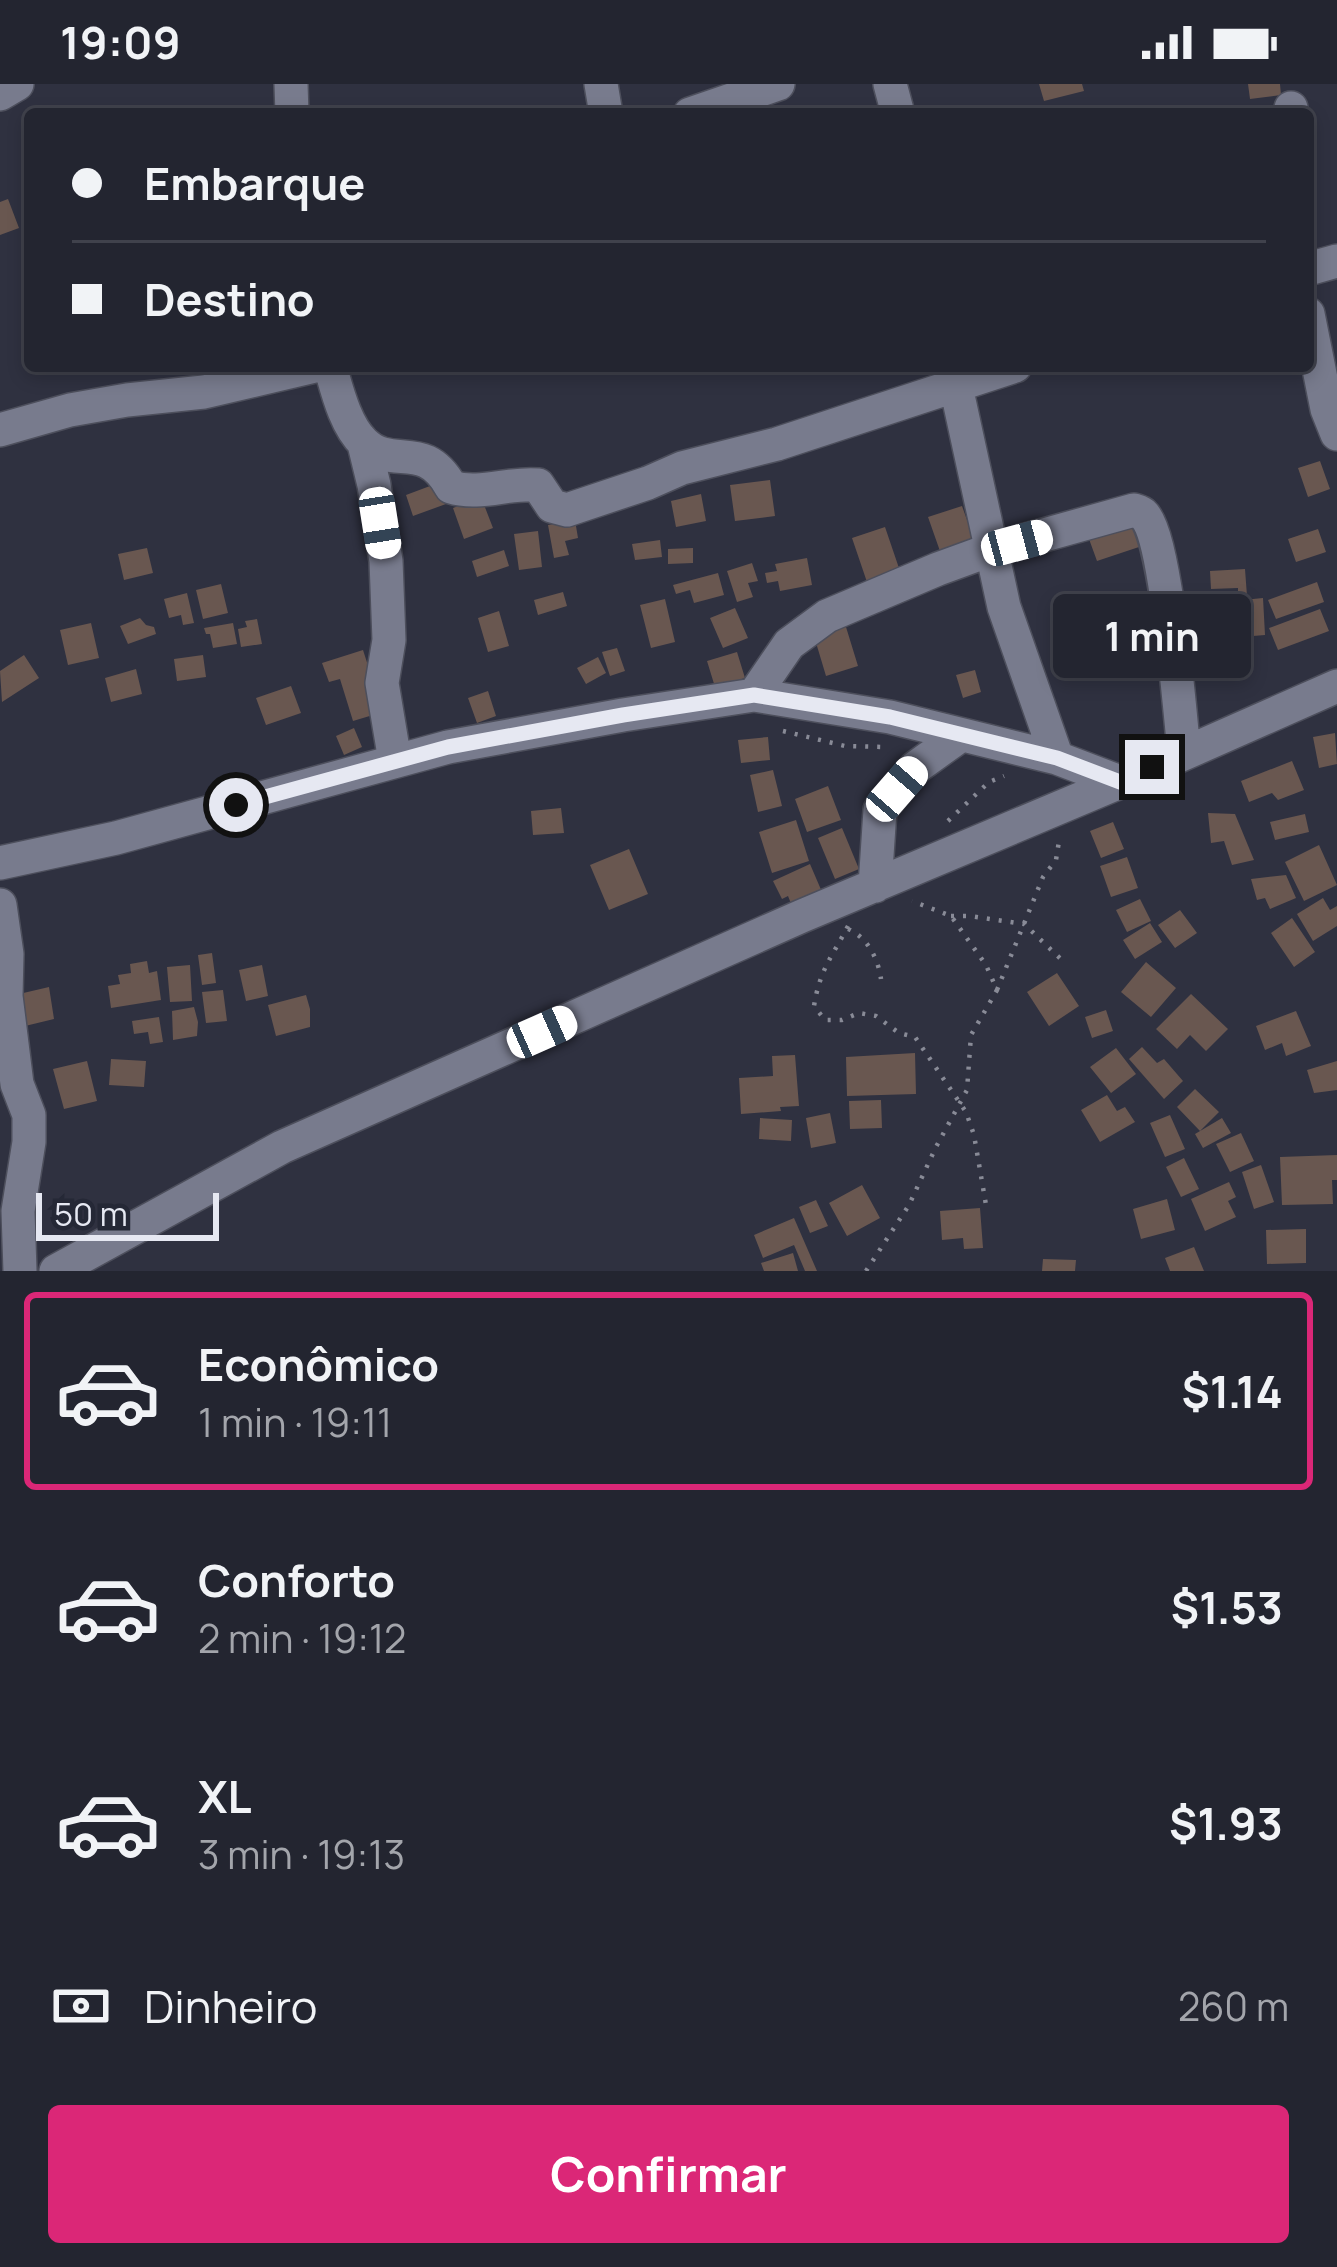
<!DOCTYPE html>
<html lang="pt">
<meta charset="utf-8">
<style>
:root{--surface:#232530;--page:#2b2d38;--text:#f1f3f6;--muted:#a3a5ab;--line:#40424c;--accent:#db2777}
body{margin:0;font-family:Manrope,sans-serif;background:var(--page);color:var(--text);height:100vh;display:flex;flex-direction:column;font-size:45px;white-space:nowrap}
*{box-sizing:border-box;margin:0}
p{font-size:39px;color:var(--muted)}
.icon{flex:none;width:66px;height:66px;fill:none;stroke:currentColor;stroke-width:2;stroke-linecap:round;stroke-linejoin:round}
.map{position:relative;height:1187px;overflow:hidden}
.sheet{display:flex;flex-direction:column;background:var(--surface);flex:1}
.sheet>*{flex:none}
.banner{position:absolute;left:24px;top:24px;width:1290px;height:264px;border-radius:12px;box-shadow:0 6px 18px #0003,0 0 0 3px var(--line);display:grid;align-content:center;height:264px;padding:0 48px;background:var(--surface)}
.scale{position:absolute;left:36px;bottom:30px;width:183px;box-sizing:border-box;padding-left:12px;border:6px solid #e6e8f2;border-top:0;font-size:33px;line-height:42px;white-space:nowrap;color:#e6e8f2;-webkit-text-stroke:9px #252836;paint-order:stroke}
.end{position:absolute;width:54px;height:54px;margin:-27px;border:15px solid #e6e8f2;background:#111;box-shadow:0 0 0 6px #111}
.from{border-radius:50%}
.bubble{position:absolute;height:84px;border-radius:12px;background:var(--surface);box-shadow:0 6px 18px #0003,0 0 0 3px var(--line);font-size:39px;font-weight:700;line-height:84px;text-align:center}
.car{position:absolute;width:36px;height:72px;margin:-36px -18px;border-radius:15px;box-shadow:0 0 9px 3px #0007;background:linear-gradient(#fff 24%,#345 0 40%,#fff 0 76%,#345 0 86%,#fff 0)}
.banner b{display:flex;align-items:center;gap:42px;height:114px;font-size:45px}
.banner b+b{border-top:3px solid var(--line)}
.banner i{width:30px;height:30px;background:var(--text)}
ul{padding:21px 0 0;list-style:none}
li{display:flex;align-items:center;gap:36px;height:198px;margin:0 24px 18px;padding:0 24px;border:6px solid transparent;border-radius:12px}
li div{flex:1}
li b{display:block;font-size:45px}
li em{font-style:normal;font-weight:700}
li.current{border-color:var(--accent)}
li>.icon{width:108px;height:108px;stroke-width:1.5}
.pay{display:flex;align-items:center;gap:30px;height:132px;padding:0 48px;font-size:45px}
.pay p{margin-inline-start:auto}
.primary-button{display:flex;gap:24px;margin-top:auto;padding:24px 48px}
.primary-button a{flex:1;height:138px;border-radius:12px;background:var(--accent);color:#fff;font-size:48px;font-weight:700;line-height:138px;text-align:center}
.status{display:flex;justify-content:space-between;align-items:center;height:84px;padding:0 60px;background:var(--surface);direction:ltr}
.status svg{height:33px;fill:currentColor}
.map>svg:first-child{display:block}
.building{fill:#695750}
.lines{fill:none;stroke-linecap:round;stroke-linejoin:round}
.minor-casing{stroke:#4d4f5c;stroke-width:36}
.path{stroke:#898b97;stroke-width:4.5;stroke-dasharray:3 9;stroke-linecap:butt}
.minor{stroke:#787b8d;stroke-width:33}
.route{stroke:#e6e8f2;stroke-width:15}
</style>
<div class="status"><b>19:09</b><svg viewBox="0 0 49 12"><path d="M0 12V9h3v3zM5 12V6h3v6zM10 12V3h3v9zM15 12V0h3v12zM26 1h20v11H26zM47 4h2v5h-2z"/></svg></div>
<div class="map">
<svg width="1337" height="1187" viewBox="0 0 1337 1187">
<rect width="100%" height="100%" fill="#2f3140"/>
<!-- building -->
<path class="building" d="M1039 0H1082L1084 7 1044 17Z
M1248 0H1280L1281 11 1250 15Z
M8 115 19 144 0 151V118Z
M1320 377 1330 405 1308 413 1298 384Z
M770 396 775 432 735 437 730 401Z
M438 399 446 420 413 432 406 411Z
M701 410 706 437 676 443 671 417Z
M481 413 493 444 464 455 453 424Z
M962 422 975 458 941 470 928 433Z
M1138 434 1148 460 1097 477 1085 444Z
M575 436 578 454 565 457 569 471 554 474 548 441Z
M885 443 901 490 868 501 852 454Z
M1318 445 1326 468 1296 478 1288 455Z
M538 447 542 483 519 486 514 450Z
M660 456 662 473 635 476 632 460Z
M147 464 153 489 124 496 118 470Z
M693 464V479L668 480V465Z
M504 466 509 482 477 493 472 477Z
M807 474 812 501 780 507 778 497 767 499 765 489 777 487 775 480Z
M752 479 758 497 748 499 753 513 737 518 727 487Z
M1245 485 1247 512H1238V504L1211 505 1210 487Z
M718 489 724 511 694 519 690 506 676 510 673 501Z
M1317 498 1324 518 1276 535 1268 516Z
M221 500 228 529 203 535 196 506Z
M563 508 567 522 538 531 534 516Z
M187 509 194 539 183 541 181 531 169 534 164 515Z
M1263 514 1265 551 1253 552V547L1246 548 1243 516Z
M665 515 675 558 651 564 640 521Z
M1157 515 1158 562 1125 567V522Z
M735 524 748 554 723 564 710 534Z
M1320 525 1329 547 1278 566 1269 544Z
M499 527 509 562 488 568 478 534Z
M140 534 146 541 154 543 156 550 128 560 120 542Z
M257 535 262 560 241 563 238 545 247 543 245 537Z
M91 539 99 574 68 581 60 546Z
M233 539 237 560 213 564 210 550H206L204 544Z
M846 543 858 582 826 592 814 552Z
M617 564 625 587 610 592 602 568Z
M363 566 383 628 353 637 340 595 329 598 322 579Z
M737 568 745 594 715 603 707 577Z
M24 571 39 594 2 618 0 587Z
M203 571 206 593 177 597 174 575Z
M598 573 606 589 586 600 577 584Z
M136 585 142 610 111 618 105 594Z
M975 586 981 608 963 614 956 591Z
M291 602 301 629 266 641 256 614Z
M488 607 496 632 477 639 468 614Z
M354 644 362 663 344 671 336 652Z
M1335 649 1337 680 1319 684 1313 653Z
M768 653 770 676 741 679 738 656Z
M1292 677 1304 706 1278 716 1272 709 1249 718 1241 697Z
M773 686 782 722 758 728 750 691Z
M828 702 841 736 807 748 795 715Z
M561 724 564 749 533 751 531 727Z
M1208 729 1235 730 1254 776 1232 781 1224 757 1211 759Z
M1305 730 1309 748 1275 756 1270 738Z
M796 736 809 777 772 789 759 748Z
M1113 738 1124 765 1101 774 1090 747Z
M842 744 859 785 835 795 818 754Z
M1319 761 1337 801 1304 817 1285 778Z
M629 765 648 810 609 826 590 781Z
M1127 773 1138 804 1111 813 1100 782Z
M810 780 822 808 792 822 788 812 782 815 773 797Z
M1286 791 1296 814 1270 825 1265 814 1257 816 1251 795Z
M1323 814 1330 826 1337 822V842L1313 857 1297 830Z
M1140 815 1151 837 1127 848 1116 826Z
M1180 826 1197 849 1175 864 1158 841Z
M1292 834 1315 868 1294 883 1271 849Z
M1150 839 1162 858 1135 875 1123 856Z
M212 869 216 899 202 901 198 871Z
M147 877 149 889 157 887 161 916 111 924 108 902 120 900 118 891 131 889 130 880Z
M1146 878 1176 904 1151 933 1121 908Z
M190 881 192 917 170 918 167 883Z
M262 881 268 912 246 917 239 886Z
M1057 889 1079 922 1049 942 1027 908Z
M49 903 54 935 21 943 19 910Z
M223 906 227 937 206 939 202 908Z
M1191 910 1228 945 1206 967 1190 951 1177 965 1156 945Z
M306 911 310 925V943L276 952 268 921Z
M194 923 198 938 197 952 173 956 172 927Z
M1106 926 1113 947 1092 954 1085 933Z
M1296 927 1311 962 1286 972 1282 959 1265 966 1256 942Z
M159 933 163 958 150 960 148 948 134 950 132 937Z
M1142 963 1157 979 1164 975 1183 997 1164 1015 1129 975Z
M1116 964 1136 990 1111 1009 1090 983Z
M915 969 916 1010 847 1012 846 973Z
M795 971 799 1022 780 1023 781 1027 741 1030 739 994 773 992 772 972Z
M111 975 146 977 144 1003 109 1001Z
M87 977 97 1017 64 1025 53 985Z
M1337 977V1006L1314 1009 1307 986Z
M1195 1005 1219 1028 1200 1047 1177 1023Z
M1107 1011 1117 1027 1125 1023 1135 1038 1100 1058 1081 1026Z
M881 1016 882 1044 850 1045 849 1017Z
M830 1029 836 1059 811 1064 806 1034Z
M1170 1031 1185 1065 1165 1073 1150 1039Z
M760 1034 792 1036 791 1057 759 1055Z
M1222 1034 1231 1049 1203 1064 1195 1050Z
M1241 1049 1254 1077 1230 1088 1216 1060Z
M1337 1071V1096H1332L1333 1120 1282 1121 1280 1073Z
M1184 1074 1199 1105 1181 1113 1166 1083Z
M1261 1081 1274 1118 1254 1125 1242 1088Z
M1229 1098 1236 1113 1228 1117 1236 1133 1205 1147 1191 1115Z
M862 1101 880 1134 847 1152 829 1119Z
M1167 1115 1175 1146 1141 1155 1133 1125Z
M816 1116 828 1142 810 1149 799 1123Z
M980 1124 983 1164 964 1165 963 1154 942 1156 940 1127Z
M794 1134 817 1187H805L794 1161 763 1174 754 1151Z
M1306 1145V1179L1267 1180 1266 1146Z
M1194 1163 1204 1187H1170L1165 1174Z
M793 1169 798 1187H764L761 1179Z
M1043 1175 1076 1176 1075 1187H1042Z"/>
<g class="lines">
<!-- minor casing -->
<g class="minor-casing">
<path id="minor" d="M291 0 292 30
M601 0 606 30
M890 0 898 30
M0 10 17 0
M1291 24V30
M690 30 778 0
M1308 185 1337 177
M1308 230 1327 325 1337 350
M330 282C337 306 345 341 364 359 393 387 424 354 451 403 480 412 509 398 538 401L552 422 567 426 648 399 682 384 777 360 1015 282
M952 284 1004 523 1057 674
M0 346 70 326 127 316 204 308 315 282
M364 360 374 401 386 477 389 556 382 599 395 677
M754 611 789 560 827 532 938 485 990 466 1134 426C1137 427 1141 428 1143 430 1166 450 1180 630 1184 668
M0 779 116 754 448 663 623 631 754 611 890 633 1057 674 1120 698
M875 802 880 726 915 684 961 651
M0 821 7 870 6 912 17 1000 29 1031V1058L18 1127 20 1187
M56 1187 282 1063 802 832 1120 698 1337 602"/>
</g>
<!-- path -->
<path class="path" d="M783 647 845 662 884 663
M948 737 989 698 1004 692
M951 832H970L1024 840 1064 878
M848 842C832 873 820 885 814 922L825 936H842L859 929 876 932 899 949 915 953 966 1028 974 1051 986 1121
M848 845C867 853 878 874 881 895
M997 906 1043 793 1056 776 1059 757
M866 1187 909 1121 936 1063 967 1006 971 951 997 906 986 881 951 832 912 817"/>
<!-- minor -->
<use href="#minor" class="minor"/>
</g>
<g class="lines">
<!-- route -->
<path class="route" d="M236 721 448 663 623 631 754 611 890 633 1057 674 1120 698 1152 683"/>
</g>
</svg>
<div class="scale">50 m</div>
<i class="end from" style="left:236px;top:721px"></i>
<i class="end" style="left:1152px;top:683px"></i>
<div class="bubble" style="left:1053px;top:510px;width:198px">1 min</div>
<i class="car" style="left:380px;top:439px;rotate:171deg"></i>
<i class="car" style="left:1017px;top:459px;rotate:75deg"></i>
<i class="car" style="left:897px;top:705px;rotate:41deg"></i>
<i class="car" style="left:542px;top:948px;rotate:66deg"></i>
<div class="banner">
<b><i class="from"></i>Embarque</b>
<b><i></i>Destino</b>
</div>
</div>
<section class="sheet">
<ul>
<li class="current"><svg class="icon" aria-label="car" viewBox="0 0 24 24"><path d="M5 17H2v-5l4-1 3-4h7l3 4 3 1v5h-3M9 17h6M6 11h13"/><circle cx="7" cy="17" r="2"/><circle cx="17" cy="17" r="2"/></svg><div><b>Econômico</b><p>1 min · 19:11</p></div><em>$1.14</em></li>
<li><svg class="icon" aria-label="car" viewBox="0 0 24 24"><path d="M5 17H2v-5l4-1 3-4h7l3 4 3 1v5h-3M9 17h6M6 11h13"/><circle cx="7" cy="17" r="2"/><circle cx="17" cy="17" r="2"/></svg><div><b>Conforto</b><p>2 min · 19:12</p></div><em>$1.53</em></li>
<li><svg class="icon" aria-label="car" viewBox="0 0 24 24"><path d="M5 17H2v-5l4-1 3-4h7l3 4 3 1v5h-3M9 17h6M6 11h13"/><circle cx="7" cy="17" r="2"/><circle cx="17" cy="17" r="2"/></svg><div><b>XL</b><p>3 min · 19:13</p></div><em>$1.93</em></li>
</ul>
<div class="pay"><svg class="icon" aria-label="cash" viewBox="0 0 24 24"><path d="M3 7h18v10H3z"/><circle cx="12" cy="12" r="2"/></svg>Dinheiro<p>260 m</p></div>
<div class="primary-button"><a>Confirmar</a></div>
</section>
